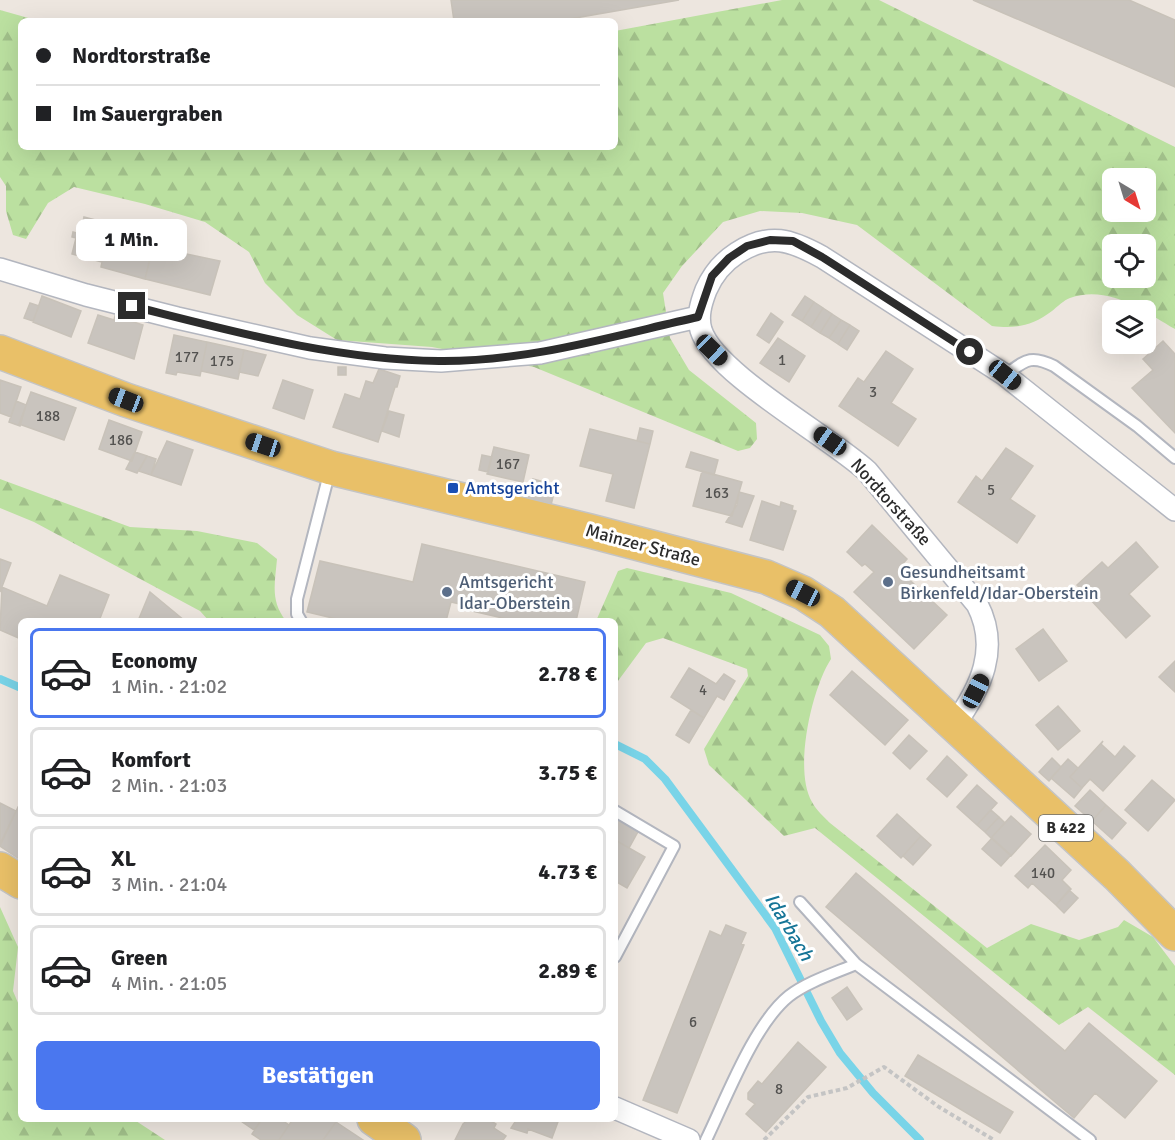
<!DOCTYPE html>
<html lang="de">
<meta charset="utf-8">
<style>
:root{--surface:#fff;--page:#f2f2f2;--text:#202124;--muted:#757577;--line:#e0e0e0;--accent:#4a77ef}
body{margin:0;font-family:Signika,sans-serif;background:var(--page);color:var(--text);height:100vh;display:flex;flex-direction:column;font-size:22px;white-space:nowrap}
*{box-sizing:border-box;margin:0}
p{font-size:20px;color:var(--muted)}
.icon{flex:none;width:33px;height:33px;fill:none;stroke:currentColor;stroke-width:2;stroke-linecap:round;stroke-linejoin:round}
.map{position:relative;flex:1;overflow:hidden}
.details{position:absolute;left:18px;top:618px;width:600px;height:504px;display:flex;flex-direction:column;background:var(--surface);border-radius:9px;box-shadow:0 6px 24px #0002}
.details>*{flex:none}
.guide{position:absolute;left:18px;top:18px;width:600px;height:132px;border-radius:9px;box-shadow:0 6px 24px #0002;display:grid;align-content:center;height:132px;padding:0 18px;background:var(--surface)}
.needle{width:39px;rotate:142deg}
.buttons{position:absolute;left:1102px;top:168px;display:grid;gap:12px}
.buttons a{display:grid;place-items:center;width:54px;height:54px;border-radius:9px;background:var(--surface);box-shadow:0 6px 24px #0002;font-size:30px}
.end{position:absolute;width:27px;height:27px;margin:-14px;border:8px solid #2c2c2c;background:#fff;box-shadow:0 0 0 3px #fff}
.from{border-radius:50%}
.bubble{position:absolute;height:42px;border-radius:9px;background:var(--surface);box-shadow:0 6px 24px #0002;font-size:20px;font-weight:800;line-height:42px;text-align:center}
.car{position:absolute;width:18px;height:36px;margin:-18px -9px;border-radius:8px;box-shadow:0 0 4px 2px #0007;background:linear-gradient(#222 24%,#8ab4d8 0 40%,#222 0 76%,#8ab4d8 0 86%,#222 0)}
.guide b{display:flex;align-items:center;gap:21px;height:57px;font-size:22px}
.guide b+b{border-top:2px solid var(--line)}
.guide i{width:15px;height:15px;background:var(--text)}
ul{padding:10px 0 0;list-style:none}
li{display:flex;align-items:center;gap:18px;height:90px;margin:0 12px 9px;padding:0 6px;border:3px solid var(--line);border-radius:9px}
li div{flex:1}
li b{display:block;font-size:22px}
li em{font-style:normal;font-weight:800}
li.active{border-color:var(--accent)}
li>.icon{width:54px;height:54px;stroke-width:1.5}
.action{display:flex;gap:12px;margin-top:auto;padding:12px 18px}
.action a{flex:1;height:69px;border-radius:9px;background:var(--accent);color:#fff;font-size:24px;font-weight:800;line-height:69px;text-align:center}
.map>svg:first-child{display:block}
.forest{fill:url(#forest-firs);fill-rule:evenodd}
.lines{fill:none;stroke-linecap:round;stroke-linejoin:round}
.stream{stroke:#79d4e8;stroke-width:8}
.building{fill:#c9c4be;stroke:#c8c2b9;stroke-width:1.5}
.lane-casing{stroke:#b3b6bf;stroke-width:14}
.street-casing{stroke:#b3b6bf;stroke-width:24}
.primary-casing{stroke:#c4c4c4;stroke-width:36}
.path{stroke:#c4c4c4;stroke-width:4;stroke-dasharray:4.5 3;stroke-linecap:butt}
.lane{stroke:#fff;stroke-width:10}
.street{stroke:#fff;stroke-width:21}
.primary{stroke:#e9c068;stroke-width:33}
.route{stroke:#2c2c2c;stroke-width:8}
.transit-dot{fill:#1a4fb4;stroke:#fff;stroke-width:2}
.service-dot{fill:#5c6f8a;stroke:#fff;stroke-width:2}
.labels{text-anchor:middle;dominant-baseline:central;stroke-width:6;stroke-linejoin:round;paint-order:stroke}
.number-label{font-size:15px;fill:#535250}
.shield{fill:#fff;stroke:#6b6b6b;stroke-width:1.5}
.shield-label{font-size:16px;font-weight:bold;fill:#2c2c2c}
.transit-label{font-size:18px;fill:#164399;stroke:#fff;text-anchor:start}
.street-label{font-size:18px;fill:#2c2c2c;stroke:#fff}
.service-label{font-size:18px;fill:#4e5e75;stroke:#fff;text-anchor:start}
.water-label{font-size:20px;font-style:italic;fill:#167597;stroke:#fff}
</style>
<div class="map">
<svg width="1175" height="1140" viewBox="0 0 1175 1140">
<defs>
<pattern id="forest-firs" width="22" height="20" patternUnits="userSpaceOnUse" patternTransform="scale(1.5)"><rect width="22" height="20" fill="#bbe0a0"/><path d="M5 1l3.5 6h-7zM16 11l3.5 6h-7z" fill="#a1c08a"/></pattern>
</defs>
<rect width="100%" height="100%" fill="#ede6df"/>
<!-- forest -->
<path class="forest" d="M782 0H879L1175 147V329C1145 312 1109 284 1070 298 1064 300 1057 307 1052 311 1032 326 1016 329 992 326L857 225 802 213 760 211 723 222 682 266 663 293 670 338 689 370 756 423 757 439 750 448 738 451 534 367 432 347 337 340 297 315 265 283 249 252 205 222 145 204 74 187 48 203 26 239 13 235 6 211V186L0 177V10L39 21H21V147H615V31ZM1113 178H1146V212H1113ZM1113 244H1146V278H1113Z
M0 479 130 527 197 531 257 543 277 559C275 583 270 601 286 621H209L200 611 34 522 0 508Z
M627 568 731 593 820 635 829 646 831 659C812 688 793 770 812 802 816 810 824 817 830 823L987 948 1031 924 1079 940 1118 927 1124 920 1153 937 1175 966V1075L1088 1007 1059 1025 815 828 784 836 709 765 704 749 748 676 747 669 663 638 646 643 615 685V621H596L618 571Z
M0 907 18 947 13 991 21 1010V1119H133L165 1140H0Z"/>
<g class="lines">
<!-- stream -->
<path class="stream" d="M0 679 21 688
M615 744 645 759 665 779 775 928 821 1021 840 1053 873 1093 920 1140"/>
</g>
<!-- building -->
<path class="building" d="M451 0H679L558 21H454Z
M973 0H1129L1175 20V87Z
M84 217 138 231 140 222 158 226 145 279 101 267 102 262 72 254 76 238 72 237 73 232 80 234Z
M153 247 220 261 210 295 145 279Z
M42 296 81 311 71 337 33 322Z
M805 296 814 302 802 321 792 315Z
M814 302 823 308 811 327 802 321Z
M30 303 39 306 33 321 24 318Z
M823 308 832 314 820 333 811 327Z
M771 313 783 322 769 343 757 335Z
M832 314 841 320 829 338 820 333Z
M98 315 114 320 115 316 143 325 134 359 88 343Z
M841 320 850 325 838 344 829 338Z
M850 325 859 331 847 350 838 344Z
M174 335 207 342 200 376 177 372 176 375 166 373Z
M778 338 805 356 789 382 760 363Z
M1163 341 1175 354V433L1132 388 1153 370 1143 359Z
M207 342 244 350 238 379 201 371Z
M244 350 266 355 258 376 239 372Z
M886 351 913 369 891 403 916 419 898 446 839 406 858 378 864 382Z
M338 367H346V375H338Z
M379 369 400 376 397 387H395L378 442 333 427 345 394 360 399 366 381 373 383Z
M0 380 21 387 11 417 0 413Z
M283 380 313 390 304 419 273 408Z
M31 392 76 408 64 440 19 424Z
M16 401 26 405 20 426 9 422Z
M389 411 404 415 399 437 382 431Z
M109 420 142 432 132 461 99 449Z
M640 428 653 431 650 444 637 441Z
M590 429 650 444 634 508 606 501 613 474 580 466Z
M167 441 193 450 181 485 151 475Z
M494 447 529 455 523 482 487 474Z
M1006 448 1033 466 1010 499 1035 516 1017 543 958 502 976 476 982 481Z
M135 452 147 456 137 473 126 469Z
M691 452 718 460 714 475 686 467Z
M482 455 492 457 488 472 479 470Z
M147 456 156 459 151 475 139 471Z
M702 471 742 482 732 516 693 506Z
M533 479 556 485 551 505 528 499Z
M739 492 754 496 742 527 726 522 737 505Z
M762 501 780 507 781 502 793 506 792 510 796 511 783 550 750 540Z
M872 525 907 559 898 569 947 615 914 649 854 592 874 572 865 564 862 566 847 552Z
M1136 542 1158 567 1129 594 1150 616 1126 638 1077 585 1102 562 1108 568Z
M422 544 585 582 576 621H515L463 609 464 605 451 602 446 621H345L307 612 320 561 413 582Z
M0 559 11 563 0 592Z
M60 575 109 595 99 621H21V639L0 630 2 587 47 606Z
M150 592 185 621H138Z
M1043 629 1067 661 1039 681 1016 649Z
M1175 661V692L1159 677Z
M689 668 716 684 724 674 735 681 724 700 717 696 704 718 671 697Z
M852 671 908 720 885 745 830 695Z
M1058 706 1080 731 1058 750 1036 725Z
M691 710 704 718 689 743 676 735Z
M909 735 927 751 910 769 893 753Z
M1103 741 1101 744 1115 757 1124 746 1135 756 1103 791 1090 779 1082 788 1070 777Z
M947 756 967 775 947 797 927 779Z
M1052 758 1061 767 1049 781 1039 772Z
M1068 759 1078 768 1070 777 1082 788 1074 798 1051 778Z
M1152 780 1175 800 1148 831 1125 810Z
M977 785 997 803 977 825 957 807Z
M1090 790 1106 805 1092 821 1075 806Z
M0 803 16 811 0 844Z
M1106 805 1126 823 1112 839 1092 821Z
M18 807 21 809V860L0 846Z
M991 810 999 817 985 832 977 825Z
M615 814 640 828 629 848 615 840Z
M897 814 921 836 901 858 877 836Z
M1011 816 1031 834 1011 856 991 838Z
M999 817 1005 823 991 838 985 832Z
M921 836 931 845 913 865 903 856Z
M992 838 1011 855 1001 866 982 849Z
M615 840 645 857 627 888 615 881Z
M1045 845 1071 870 1062 880 1071 889 1056 905 1032 883 1028 888 1015 876Z
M856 873 1065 1051 1089 1023 1157 1081 1125 1118 1095 1093 1074 1118 826 907Z
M1069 890 1078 898 1064 913 1056 905Z
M726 925 746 933 741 944 744 945 677 1113 643 1100 710 931 721 936Z
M847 987 862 1009 847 1020 832 998Z
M798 1042 826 1067 766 1132 746 1114 755 1104 748 1099V1093L758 1081 762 1084Z
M918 1055 1013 1112 1000 1133 905 1076Z
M238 1119H262L254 1130Z
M262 1119H280L289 1125 279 1140H261L252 1134Z
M293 1119H332L336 1122 323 1140H279Z
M469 1119H488L496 1124 494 1128 506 1136 503 1140H455L463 1124Z
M517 1119H559L552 1138 528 1129 527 1133 511 1128Z
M336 1122 363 1140H323Z"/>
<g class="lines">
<!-- lane casing -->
<g class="lane-casing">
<path id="lane" d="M1005 375C1025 361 1030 354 1054 366L1137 426 1175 458
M301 621 297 614V599L330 470
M615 811 674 846 615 957
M800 902 856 964 1090 1140
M706 1140C726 1099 754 1024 789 996 807 982 835 973 856 964"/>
</g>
<!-- street casing -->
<g class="street-casing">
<path id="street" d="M0 269 86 295 177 318 310 348 385 358 441 361 540 353 698 317
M954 725C981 688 1000 648 977 604L867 471C829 436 715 374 701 330 697 316 701 303 706 290 713 274 723 262 737 253 770 232 791 240 822 257L1005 375 1175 510
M615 1108 689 1140"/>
</g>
<!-- primary casing -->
<g class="primary-casing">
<path id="primary" d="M0 352 126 400 331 468 590 531 766 577 803 593 832 612 1117 875 1175 934
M0 869 21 882
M374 1119 404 1140"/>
</g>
<!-- path -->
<path class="path" d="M764 1140 808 1097 847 1088 884 1067 939 1107 994 1140"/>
<!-- lane -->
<use href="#lane" class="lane"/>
<!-- street -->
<use href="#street" class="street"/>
<!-- primary -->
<use href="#primary" class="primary"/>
</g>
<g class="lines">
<!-- route -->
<path class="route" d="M132 306C232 331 335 360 439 361 527 362 613 336 698 317L712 276 729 258 747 246 770 240 793 241 822 257 970 352"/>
</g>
<!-- markers -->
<rect class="transit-dot" x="447" y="482" width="12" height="12" rx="3"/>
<g class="service-dot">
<circle cx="888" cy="582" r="6"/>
<circle cx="447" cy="592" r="6"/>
</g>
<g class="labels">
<!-- number labels -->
<g class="number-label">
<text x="187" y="357">177</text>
<text x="782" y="360">1</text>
<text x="222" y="361">175</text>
<text x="873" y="392">3</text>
<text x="48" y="416">188</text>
<text x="121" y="440">186</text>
<text x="508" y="464">167</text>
<text x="991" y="490">5</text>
<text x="717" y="493">163</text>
<text x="703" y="690">4</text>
<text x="1043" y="873">140</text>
<text x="693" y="1022">6</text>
<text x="779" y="1089">8</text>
</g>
<!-- shield labels -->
<rect class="shield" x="1039" y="815" width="54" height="26" rx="4.5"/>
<g class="shield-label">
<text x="1066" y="828">B 422</text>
</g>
<!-- transit labels -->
<g class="transit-label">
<text x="465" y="488">Amtsgericht</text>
</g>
<!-- street labels -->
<g class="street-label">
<text transform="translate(891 502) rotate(48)">Nordtorstraße</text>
<text transform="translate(643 545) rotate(15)">Mainzer Straße</text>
</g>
<!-- service labels -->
<g class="service-label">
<text x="900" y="572">Gesundheitsamt<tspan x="900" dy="21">Birkenfeld/Idar-Oberstein</tspan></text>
<text x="459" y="582">Amtsgericht<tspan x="459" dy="21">Idar-Oberstein</tspan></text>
</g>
<!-- water labels -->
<g class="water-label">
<text transform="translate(789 927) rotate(59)">Idarbach</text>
</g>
</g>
</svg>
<div class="buttons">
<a><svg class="needle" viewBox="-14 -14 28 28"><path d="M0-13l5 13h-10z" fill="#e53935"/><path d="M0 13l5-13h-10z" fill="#757577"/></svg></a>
<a><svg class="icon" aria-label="locate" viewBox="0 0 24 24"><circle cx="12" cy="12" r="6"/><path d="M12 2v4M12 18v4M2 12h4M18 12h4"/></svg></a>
<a><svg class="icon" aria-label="layers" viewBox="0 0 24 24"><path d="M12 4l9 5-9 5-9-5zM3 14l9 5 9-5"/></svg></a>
</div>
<i class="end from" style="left:970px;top:352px"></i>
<i class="end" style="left:132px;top:306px"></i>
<div class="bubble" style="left:76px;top:219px;width:111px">1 Min.</div>
<i class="car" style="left:712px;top:350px;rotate:134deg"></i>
<i class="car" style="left:1005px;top:375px;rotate:129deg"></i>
<i class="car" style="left:126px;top:400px;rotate:291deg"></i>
<i class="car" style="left:830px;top:441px;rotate:305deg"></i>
<i class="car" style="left:263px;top:445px;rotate:288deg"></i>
<i class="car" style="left:803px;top:593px;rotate:297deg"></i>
<i class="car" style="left:976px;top:691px;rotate:27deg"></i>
<div class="guide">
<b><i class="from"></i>Nordtorstraße</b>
<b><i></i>Im Sauergraben</b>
</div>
<section class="details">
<ul>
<li class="active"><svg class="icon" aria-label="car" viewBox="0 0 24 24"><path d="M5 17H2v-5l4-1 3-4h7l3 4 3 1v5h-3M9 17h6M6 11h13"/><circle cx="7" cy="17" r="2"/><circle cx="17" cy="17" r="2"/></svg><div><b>Economy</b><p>1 Min. · 21:02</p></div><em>2.78 €</em></li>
<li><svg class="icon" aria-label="car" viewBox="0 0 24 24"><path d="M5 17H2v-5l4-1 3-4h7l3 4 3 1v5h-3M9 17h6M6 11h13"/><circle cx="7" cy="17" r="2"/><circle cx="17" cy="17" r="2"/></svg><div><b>Komfort</b><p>2 Min. · 21:03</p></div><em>3.75 €</em></li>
<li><svg class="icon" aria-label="car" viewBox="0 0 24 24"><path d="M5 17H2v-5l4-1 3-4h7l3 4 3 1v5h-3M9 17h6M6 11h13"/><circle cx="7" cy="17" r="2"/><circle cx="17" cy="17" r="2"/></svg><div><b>XL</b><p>3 Min. · 21:04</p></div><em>4.73 €</em></li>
<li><svg class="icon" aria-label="car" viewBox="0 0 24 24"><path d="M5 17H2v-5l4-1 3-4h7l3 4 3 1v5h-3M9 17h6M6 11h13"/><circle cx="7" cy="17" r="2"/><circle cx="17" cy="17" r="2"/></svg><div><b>Green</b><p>4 Min. · 21:05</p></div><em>2.89 €</em></li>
</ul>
<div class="action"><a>Bestätigen</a></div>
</section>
</div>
